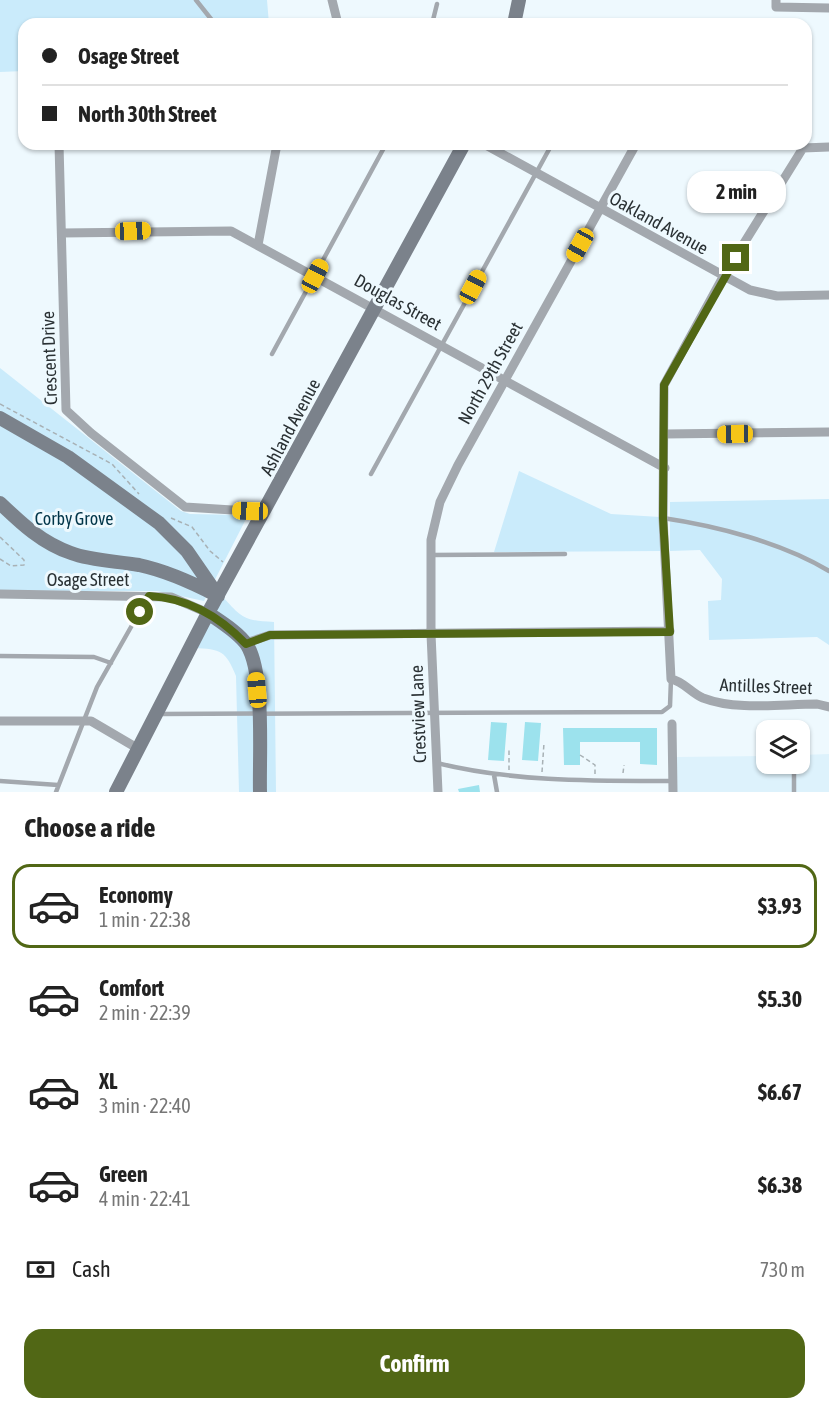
<!DOCTYPE html>
<meta charset="utf-8">
<style>
:root{--surface:#fff;--page:#f6f6f6;--text:#222;--muted:#767676;--line:#e0e0e0;--accent:#516715}
body{margin:0;font-family:"Asap Condensed",sans-serif;background:var(--page);color:var(--text);height:100vh;display:flex;flex-direction:column;font-size:22px;white-space:nowrap}
*{box-sizing:border-box;margin:0}
p{font-size:20px;color:var(--muted)}
.icon{flex:none;width:33px;height:33px;fill:none;stroke:currentColor;stroke-width:2;stroke-linecap:round;stroke-linejoin:round}
.map{position:relative;height:792px;overflow:hidden}
.details{display:flex;flex-direction:column;background:var(--surface);flex:1}
.details>*{flex:none}
.guide{position:absolute;left:18px;top:18px;width:794px;height:132px;border-radius:18px;box-shadow:0 2px 4px #0004;display:grid;align-content:center;height:132px;padding:0 24px;background:var(--surface)}
.controls{position:absolute;left:756px;top:720px;display:grid;gap:12px}
.controls a{display:grid;place-items:center;width:54px;height:54px;border-radius:12px;background:var(--surface);box-shadow:0 2px 4px #0004;font-size:30px}
.end{position:absolute;width:27px;height:27px;margin:-14px;border:8px solid #516715;background:#fff;box-shadow:0 0 0 3px #fff}
.from{border-radius:50%}
.bubble{position:absolute;height:42px;border-radius:18px;background:var(--surface);box-shadow:0 2px 4px #0004;font-size:20px;font-weight:700;line-height:42px;text-align:center}
.car{position:absolute;width:18px;height:36px;margin:-18px -9px;border-radius:8px;box-shadow:0 0 4px 2px #0007;background:linear-gradient(#f5c518 24%,#345 0 40%,#f5c518 0 76%,#345 0 86%,#f5c518 0)}
.guide b{display:flex;align-items:center;gap:21px;height:57px;font-size:22px}
.guide b+b{border-top:2px solid var(--line)}
.guide i{width:15px;height:15px;background:var(--text)}
ul{padding:0;list-style:none}
li{display:flex;align-items:center;gap:18px;height:84px;margin:0 12px 9px;padding:0 12px;border:3px solid transparent;border-radius:18px}
li div{flex:1}
li b{display:block;font-size:22px}
li em{font-style:normal;font-weight:700}
li.selected{border-color:var(--accent)}
li>.icon{width:54px;height:54px;stroke-width:1.5}
h2{padding:0 24px;font-size:27px;line-height:72px}
.pay{display:flex;align-items:center;gap:15px;height:66px;padding:0 24px;font-size:22px}
.pay p{margin-inline-start:auto}
.cta{display:flex;gap:12px;margin-top:auto;padding:12px 24px}
.cta a{flex:1;height:69px;border-radius:18px;background:var(--accent);color:#fff;font-size:24px;font-weight:700;line-height:69px;text-align:center}
.map>svg:first-child{display:block}
.built{fill:#ddf2fc}
.green{fill:#caebfb}
.building{fill:#9ce2ed}
.lines{fill:none;stroke-linecap:round;stroke-linejoin:round}
.path{stroke:#a8b1b5;stroke-width:1.5;stroke-dasharray:4.5 3;stroke-linecap:butt}
.lane{stroke:#a3a8ae;stroke-width:4.5}
.street{stroke:#a3a8ae;stroke-width:9}
.secondary{stroke:#7b828b;stroke-width:14}
.route{stroke:#516715;stroke-width:8}
.labels{text-anchor:middle;dominant-baseline:central;stroke-width:6;stroke-linejoin:round;paint-order:stroke}
.street-label{font-size:18px;fill:#2a3134;stroke:#eef9fe}
.park-label{font-size:18px;fill:#013549;stroke:#eef9fe}
</style>
<div class="map">
<svg width="829" height="792" viewBox="0 0 829 792">
<rect width="100%" height="100%" fill="#eef9fe"/>
<!-- built -->
<path class="built" d="M829 754V792H677L676 757 766 756V764H800V755Z"/>
<!-- green -->
<path class="green" d="M0 0H267L269 24H24V71L0 72Z
M0 368 181 511 190 514 241 515 246 519 204 601 157 591H0Z
M519 471 611 514 660 517 661 551 494 552Z
M829 499V645L817 637 709 640 708 601 721 600 722 579 700 550 670 551V502Z
M223 597C241 617 244 621 274 622L276 792H239L236 676C226 651 221 649 194 648Z"/>
<!-- building -->
<path class="building" d="M491 722 507 723 504 761 488 760Z
M525 722 541 723 538 761 522 760Z
M563 728H657V765L640 764V742H580V765H564Z
M479 785 480 792H459L458 789Z"/>
<g class="lines">
<!-- path -->
<path class="path" d="M0 404 112 464 139 494
M171 518 192 527 210 551 223 562
M0 537 24 560V565L11 566 0 559
M580 755 595 765V774
M509 770V750
M542 772 544 743
M623 773 624 765"/>
<!-- lane -->
<path class="lane" d="M196 0 215 24
M432 24 437 4
M272 354 386 144
M371 474 552 144
M663 518C717 526 783 543 829 571
M430 555 565 554
M0 656 94 657 111 663
M160 714 662 712 670 706 671 679
M437 763C514 782 593 781 672 781
M794 765V792
M494 775 497 792
M0 781 58 785
M56 792 97 687 148 597"/>
<!-- street -->
<path class="street" d="M332 0 338 24
M776 0V7L829 8
M59 144 66 410 91 433 185 507 264 512
M484 144 750 290 777 296 829 295
M829 147 803 148 723 277 664 385 663 518 671 679C683 681 691 693 703 698 737 711 781 704 817 704L829 707
M62 233 231 231 665 468
M258 245 277 144
M665 434 829 432
M0 594 171 597 208 613
M246 643 270 635 670 631
M0 721H91L137 748
M672 724 673 792
M438 792 431 634V540L440 502 458 465 636 144"/>
<!-- secondary -->
<path class="secondary" d="M514 24 519 0
M0 418 68 457 159 523 187 551 218 596
M0 503C22 524 42 543 71 553 92 561 117 561 139 565 167 571 191 582 216 595
M208 613C221 622 238 632 247 645 265 674 259 757 260 792
M116 792 208 613 464 144"/>
</g>
<g class="lines">
<!-- route -->
<path class="route" d="M140 612 149 596C188 598 219 616 246 644L270 635 670 632 663 518 664 385 736 258"/>
</g>
<g class="labels">
<!-- street labels -->
<g class="street-label">
<text transform="translate(659 223) rotate(29)">Oakland Avenue</text>
<text transform="translate(398 302) rotate(29)">Douglas Street</text>
<text transform="translate(49 358) rotate(-92)">Crescent Drive</text>
<text transform="translate(490 373) rotate(-61)">North 29th Street</text>
<text transform="translate(290 427) rotate(-62)">Ashland Avenue</text>
<text x="88" y="579">Osage Street</text>
<text transform="translate(766 686) rotate(2)">Antilles Street</text>
<text transform="translate(418 714) rotate(-92)">Crestview Lane</text>
</g>
<!-- park labels -->
<g class="park-label">
<text x="74" y="518">Corby Grove</text>
</g>
</g>
</svg>
<div class="controls">
<a><svg class="icon" aria-label="layers" viewBox="0 0 24 24"><path d="M12 4l9 5-9 5-9-5zM3 14l9 5 9-5"/></svg></a>
</div>
<i class="end from" style="left:140px;top:612px"></i>
<i class="end" style="left:736px;top:258px"></i>
<div class="bubble" style="left:687px;top:171px;width:99px">2 min</div>
<i class="car" style="left:133px;top:231px;rotate:88deg"></i>
<i class="car" style="left:580px;top:245px;rotate:209deg"></i>
<i class="car" style="left:315px;top:276px;rotate:28deg"></i>
<i class="car" style="left:473px;top:287px;rotate:28deg"></i>
<i class="car" style="left:735px;top:434px;rotate:269deg"></i>
<i class="car" style="left:250px;top:511px;rotate:272deg"></i>
<i class="car" style="left:257px;top:690px;rotate:355deg"></i>
<div class="guide">
<b><i class="from"></i>Osage Street</b>
<b><i></i>North 30th Street</b>
</div>
</div>
<section class="details">
<h2>Choose a ride</h2>
<ul>
<li class="selected"><svg class="icon" aria-label="car" viewBox="0 0 24 24"><path d="M5 17H2v-5l4-1 3-4h7l3 4 3 1v5h-3M9 17h6M6 11h13"/><circle cx="7" cy="17" r="2"/><circle cx="17" cy="17" r="2"/></svg><div><b>Economy</b><p>1 min · 22:38</p></div><em>$3.93</em></li>
<li><svg class="icon" aria-label="car" viewBox="0 0 24 24"><path d="M5 17H2v-5l4-1 3-4h7l3 4 3 1v5h-3M9 17h6M6 11h13"/><circle cx="7" cy="17" r="2"/><circle cx="17" cy="17" r="2"/></svg><div><b>Comfort</b><p>2 min · 22:39</p></div><em>$5.30</em></li>
<li><svg class="icon" aria-label="car" viewBox="0 0 24 24"><path d="M5 17H2v-5l4-1 3-4h7l3 4 3 1v5h-3M9 17h6M6 11h13"/><circle cx="7" cy="17" r="2"/><circle cx="17" cy="17" r="2"/></svg><div><b>XL</b><p>3 min · 22:40</p></div><em>$6.67</em></li>
<li><svg class="icon" aria-label="car" viewBox="0 0 24 24"><path d="M5 17H2v-5l4-1 3-4h7l3 4 3 1v5h-3M9 17h6M6 11h13"/><circle cx="7" cy="17" r="2"/><circle cx="17" cy="17" r="2"/></svg><div><b>Green</b><p>4 min · 22:41</p></div><em>$6.38</em></li>
</ul>
<div class="pay"><svg class="icon" aria-label="cash" viewBox="0 0 24 24"><path d="M3 7h18v10H3z"/><circle cx="12" cy="12" r="2"/></svg>Cash<p>730 m</p></div>
<div class="cta"><a>Confirm</a></div>
</section>
